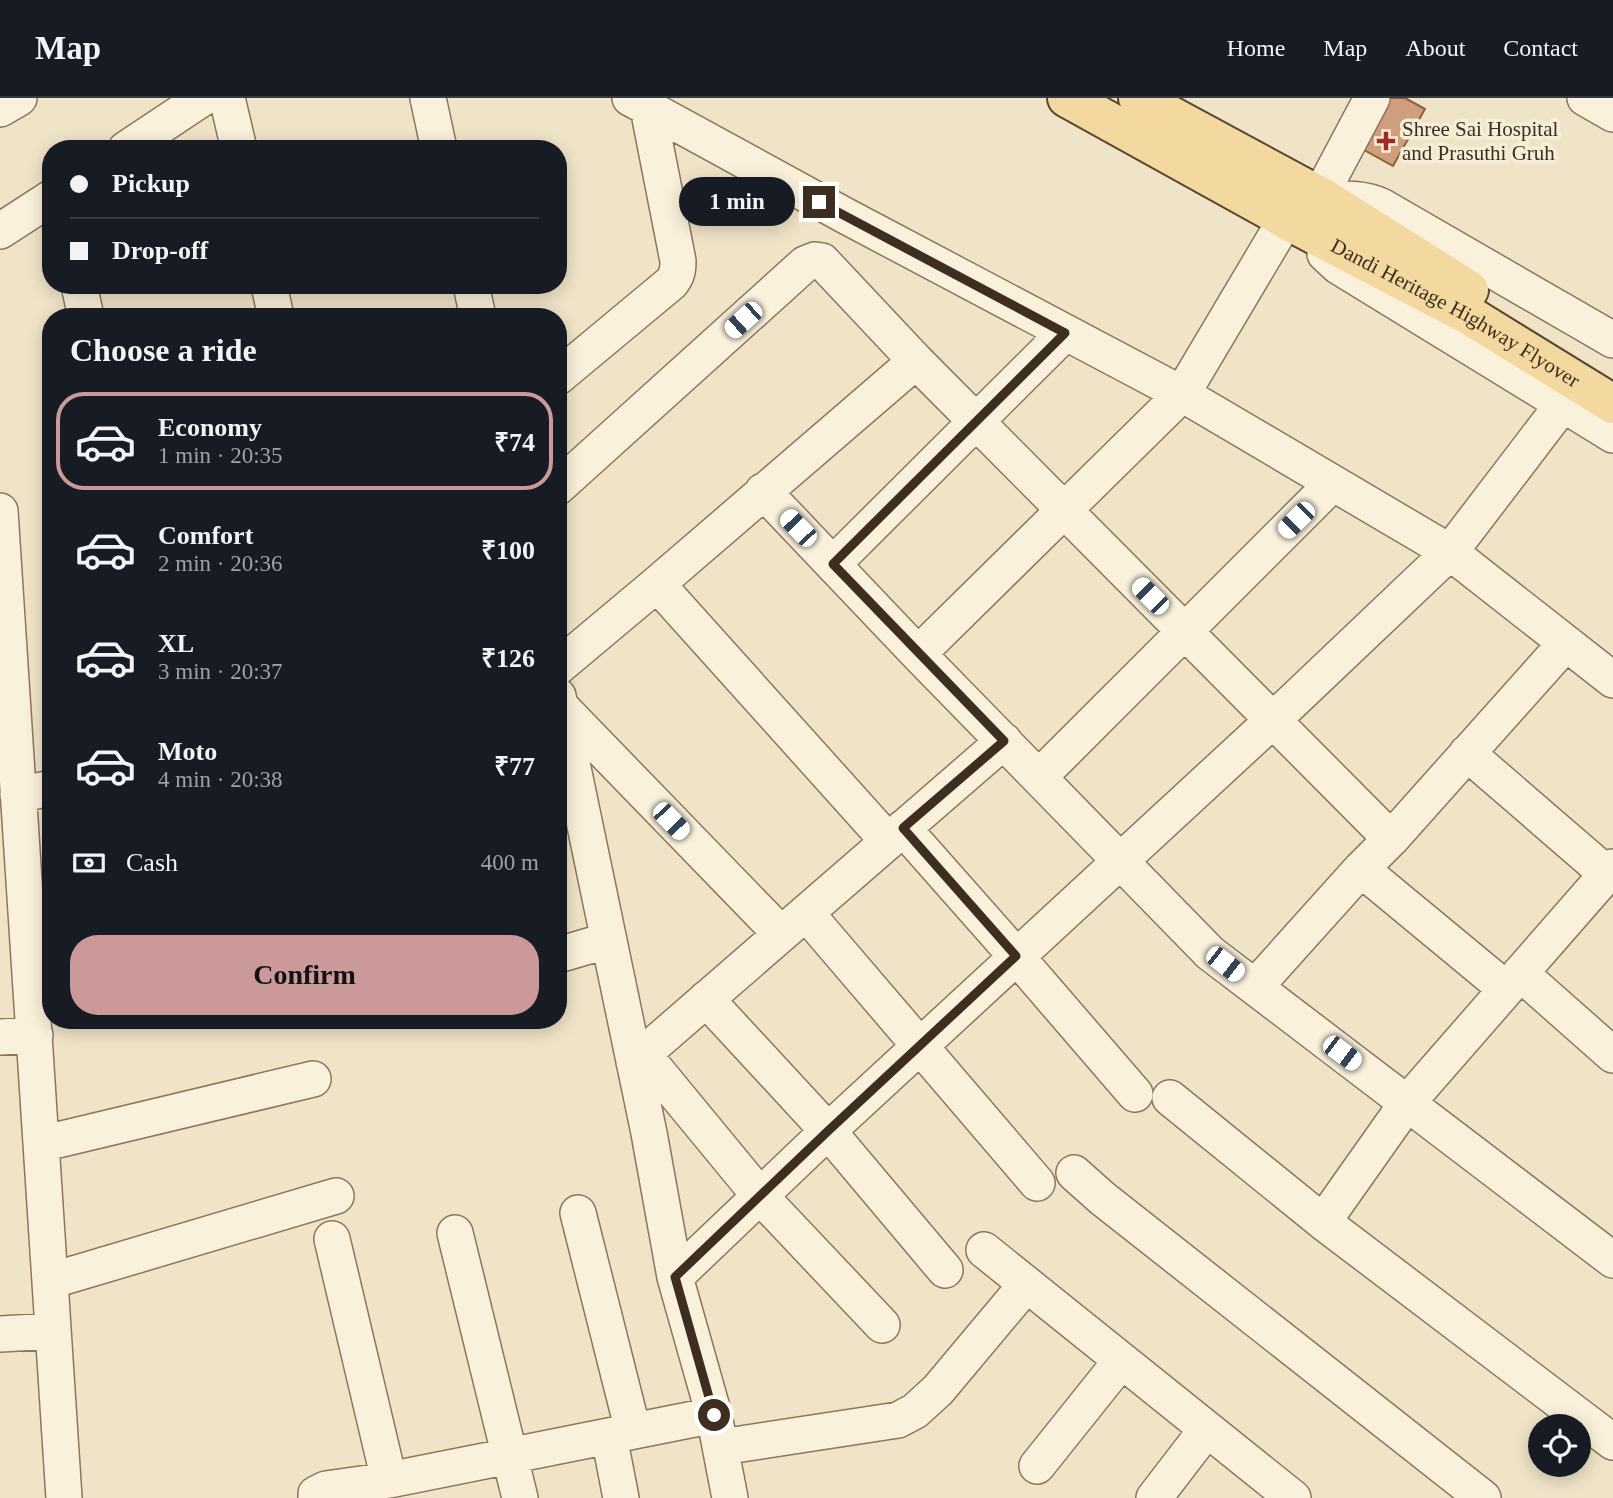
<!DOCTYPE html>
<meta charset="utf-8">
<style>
:root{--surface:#171b24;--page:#20242c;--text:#f1f3f6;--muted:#9ea1a6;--line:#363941;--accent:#cc999b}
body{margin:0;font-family:Georgia,serif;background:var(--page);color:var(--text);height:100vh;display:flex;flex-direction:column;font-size:26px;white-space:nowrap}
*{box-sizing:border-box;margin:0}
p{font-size:23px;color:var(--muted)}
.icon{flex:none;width:38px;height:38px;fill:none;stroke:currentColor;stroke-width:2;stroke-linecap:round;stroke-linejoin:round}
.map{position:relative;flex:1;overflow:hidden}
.drawer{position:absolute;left:42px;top:210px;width:525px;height:721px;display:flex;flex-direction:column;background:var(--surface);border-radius:28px;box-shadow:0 4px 18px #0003}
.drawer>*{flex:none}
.guide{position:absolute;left:42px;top:42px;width:525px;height:154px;border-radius:28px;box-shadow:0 4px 18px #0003;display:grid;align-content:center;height:154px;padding:0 28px;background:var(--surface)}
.controls{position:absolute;left:1528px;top:1316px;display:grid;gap:14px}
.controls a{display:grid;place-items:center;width:63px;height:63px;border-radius:50%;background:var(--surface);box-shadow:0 4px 18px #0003;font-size:35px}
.end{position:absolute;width:32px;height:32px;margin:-16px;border:9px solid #3d2e20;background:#fff;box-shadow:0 0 0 4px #fff}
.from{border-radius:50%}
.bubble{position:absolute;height:49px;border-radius:24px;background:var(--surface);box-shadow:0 4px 18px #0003;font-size:23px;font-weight:700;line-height:49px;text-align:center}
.car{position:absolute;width:21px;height:42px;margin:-21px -10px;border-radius:9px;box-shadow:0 0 5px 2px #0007;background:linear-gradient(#fff 24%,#345 0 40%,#fff 0 76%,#345 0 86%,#fff 0)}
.guide b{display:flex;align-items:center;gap:24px;height:66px;font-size:26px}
.guide b+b{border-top:2px solid var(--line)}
.guide i{width:18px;height:18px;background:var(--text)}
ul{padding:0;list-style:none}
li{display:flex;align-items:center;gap:21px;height:98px;margin:0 14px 10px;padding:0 14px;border:4px solid transparent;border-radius:28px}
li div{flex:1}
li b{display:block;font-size:26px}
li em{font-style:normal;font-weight:700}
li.current{border-color:var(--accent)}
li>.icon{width:63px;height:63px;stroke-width:1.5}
h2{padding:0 28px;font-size:32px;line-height:84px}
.pay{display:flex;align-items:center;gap:18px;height:77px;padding:0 28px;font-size:26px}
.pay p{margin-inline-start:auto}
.primary-button{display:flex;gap:14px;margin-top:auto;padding:14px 28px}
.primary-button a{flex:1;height:80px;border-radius:28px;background:var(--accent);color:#111;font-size:28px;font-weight:700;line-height:80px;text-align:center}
header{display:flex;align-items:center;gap:42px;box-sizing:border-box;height:98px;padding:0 35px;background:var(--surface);border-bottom:2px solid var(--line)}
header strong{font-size:33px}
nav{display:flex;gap:38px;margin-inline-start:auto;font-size:24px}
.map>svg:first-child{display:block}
.building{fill:#cf9f7d;stroke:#8d5f41;stroke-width:2}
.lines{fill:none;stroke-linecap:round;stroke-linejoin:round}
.street-casing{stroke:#8d765c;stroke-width:38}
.primary-casing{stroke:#5b4430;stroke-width:42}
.street{stroke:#faf1dc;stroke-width:35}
.primary{stroke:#f3d9a0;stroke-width:38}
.route{stroke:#3d2e20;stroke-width:9}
.poi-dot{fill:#9e2a2b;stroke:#f7eed8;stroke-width:2.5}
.labels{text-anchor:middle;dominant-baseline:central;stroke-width:7;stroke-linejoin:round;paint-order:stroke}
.poi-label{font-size:21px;fill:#3d2e20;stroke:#f7eed8;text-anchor:start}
.street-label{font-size:21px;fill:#3d2e20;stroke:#f7eed8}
</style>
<header>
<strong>Map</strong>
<nav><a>Home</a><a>Map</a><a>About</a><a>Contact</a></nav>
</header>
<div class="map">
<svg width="1613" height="1400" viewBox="0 0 1613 1400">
<rect width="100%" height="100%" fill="#f0e4c8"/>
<!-- building -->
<path class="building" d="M1383 0H1405L1425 11 1393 68 1357 48Z"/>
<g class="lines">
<!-- street casing -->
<g class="street-casing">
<path id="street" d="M227 0 239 51
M428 0 439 51
M630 0 844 117 1182 296 1450 454 1613 582
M1585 0 1613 16
M0 11 19 0
M126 51 203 0
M1320 98 1372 0
M1325 101C1345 101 1363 100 1381 108L1613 242
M0 133 51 100
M1325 156 1338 168 1613 337
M79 187 86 219
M269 187 276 219
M471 187 478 219
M558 279 671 185C677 178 678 172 678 163L648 10
M558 389 805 166 815 162 822 163 916 263 1391 741
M763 393 918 556 1210 855 1613 1162
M0 413 64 1400
M833 466 1065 235
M657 486 888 743
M918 556 1182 296 1286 121
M558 569 657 486 916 263
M558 598 649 1035 675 1179 714 1317 730 1400
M561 609 781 836
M1467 655 1607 776
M1039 679 1333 385
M18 697 51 690
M903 730 1016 858 1135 996
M1361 771 1506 891
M806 815 1037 1085
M558 857 609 842
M1520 875 1613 957
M1255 889 1361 771 1391 741 1565 546
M706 901 828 1033 945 1172
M0 939 35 937
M643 956 760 1098 882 1227
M634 964 1004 643
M1170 1000 1323 1124 1613 1344
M41 1046 313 981
M1074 1075 1102 1100 1483 1400
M578 1115 633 1333
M1323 1124 1407 1005 1613 769
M455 1135 520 1400
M332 1141 389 1382
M984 1152 1293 1400
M675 1179 828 1033 1273 622 1450 454 1563 306
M50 1183 336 1098
M0 1236 53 1233
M609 1338 621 1400
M721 1349 898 1322 915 1313 938 1292 1026 1187
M1037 1368 1121 1263
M316 1400V1396L326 1391 389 1382 714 1317
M1154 1400 1207 1331"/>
</g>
<!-- primary casing -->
<g class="primary-casing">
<g id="primary">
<path id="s1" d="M1067 0 1298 128 1470 218 1613 306"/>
<path d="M1138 0 1325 101 1469 192"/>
</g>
</g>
<!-- street -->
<use href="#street" class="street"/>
<!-- primary -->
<use href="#primary" class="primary"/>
</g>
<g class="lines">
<!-- route -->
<path class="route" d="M714 1317 675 1179 828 1033 1016 858 903 730 1004 643 833 466 1065 235 819 104"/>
</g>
<!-- markers -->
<path class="poi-dot" d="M1382.5 32.5h7v7h7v7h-7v7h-7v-7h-7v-7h7z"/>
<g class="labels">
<!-- poi labels -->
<g class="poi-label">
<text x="1402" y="31">Shree Sai Hospital<tspan x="1402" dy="24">and Prasuthi Gruh</tspan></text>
</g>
<!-- street labels -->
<g class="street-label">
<text stroke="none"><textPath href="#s1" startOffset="444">Dandi Heritage Highway Flyover</textPath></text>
</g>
</g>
</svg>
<div class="controls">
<a><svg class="icon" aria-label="locate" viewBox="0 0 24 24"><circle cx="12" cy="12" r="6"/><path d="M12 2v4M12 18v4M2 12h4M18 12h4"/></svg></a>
</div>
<i class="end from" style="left:714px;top:1317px"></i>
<i class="end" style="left:819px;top:104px"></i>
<div class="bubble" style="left:679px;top:79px;width:116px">1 min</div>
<i class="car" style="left:743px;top:222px;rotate:228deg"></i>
<i class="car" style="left:1296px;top:422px;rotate:225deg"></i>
<i class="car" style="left:798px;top:430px;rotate:316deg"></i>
<i class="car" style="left:1150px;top:498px;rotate:315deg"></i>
<i class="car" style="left:671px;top:723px;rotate:136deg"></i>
<i class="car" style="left:1225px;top:866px;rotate:128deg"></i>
<i class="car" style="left:1342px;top:955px;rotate:127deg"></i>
<div class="guide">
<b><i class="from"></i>Pickup</b>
<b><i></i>Drop-off</b>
</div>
<section class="drawer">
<h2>Choose a ride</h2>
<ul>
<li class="current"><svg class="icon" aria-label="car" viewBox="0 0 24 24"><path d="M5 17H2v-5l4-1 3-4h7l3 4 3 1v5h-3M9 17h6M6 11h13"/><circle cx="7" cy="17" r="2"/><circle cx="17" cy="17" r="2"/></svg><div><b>Economy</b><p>1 min · 20:35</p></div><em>₹74</em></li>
<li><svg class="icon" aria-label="car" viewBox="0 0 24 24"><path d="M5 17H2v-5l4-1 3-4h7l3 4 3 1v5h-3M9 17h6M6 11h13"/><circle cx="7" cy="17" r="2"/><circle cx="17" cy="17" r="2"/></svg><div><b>Comfort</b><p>2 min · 20:36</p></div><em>₹100</em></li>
<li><svg class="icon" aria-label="car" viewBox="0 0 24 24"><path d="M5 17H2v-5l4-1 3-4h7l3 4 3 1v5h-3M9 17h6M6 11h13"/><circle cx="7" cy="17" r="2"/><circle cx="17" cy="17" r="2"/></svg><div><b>XL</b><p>3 min · 20:37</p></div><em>₹126</em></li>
<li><svg class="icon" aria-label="car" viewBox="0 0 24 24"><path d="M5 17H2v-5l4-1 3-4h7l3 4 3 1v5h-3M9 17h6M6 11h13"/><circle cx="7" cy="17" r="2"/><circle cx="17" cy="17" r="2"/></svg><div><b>Moto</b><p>4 min · 20:38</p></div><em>₹77</em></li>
</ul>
<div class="pay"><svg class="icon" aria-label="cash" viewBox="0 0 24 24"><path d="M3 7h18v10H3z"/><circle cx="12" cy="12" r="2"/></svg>Cash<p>400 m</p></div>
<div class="primary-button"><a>Confirm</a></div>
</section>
</div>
